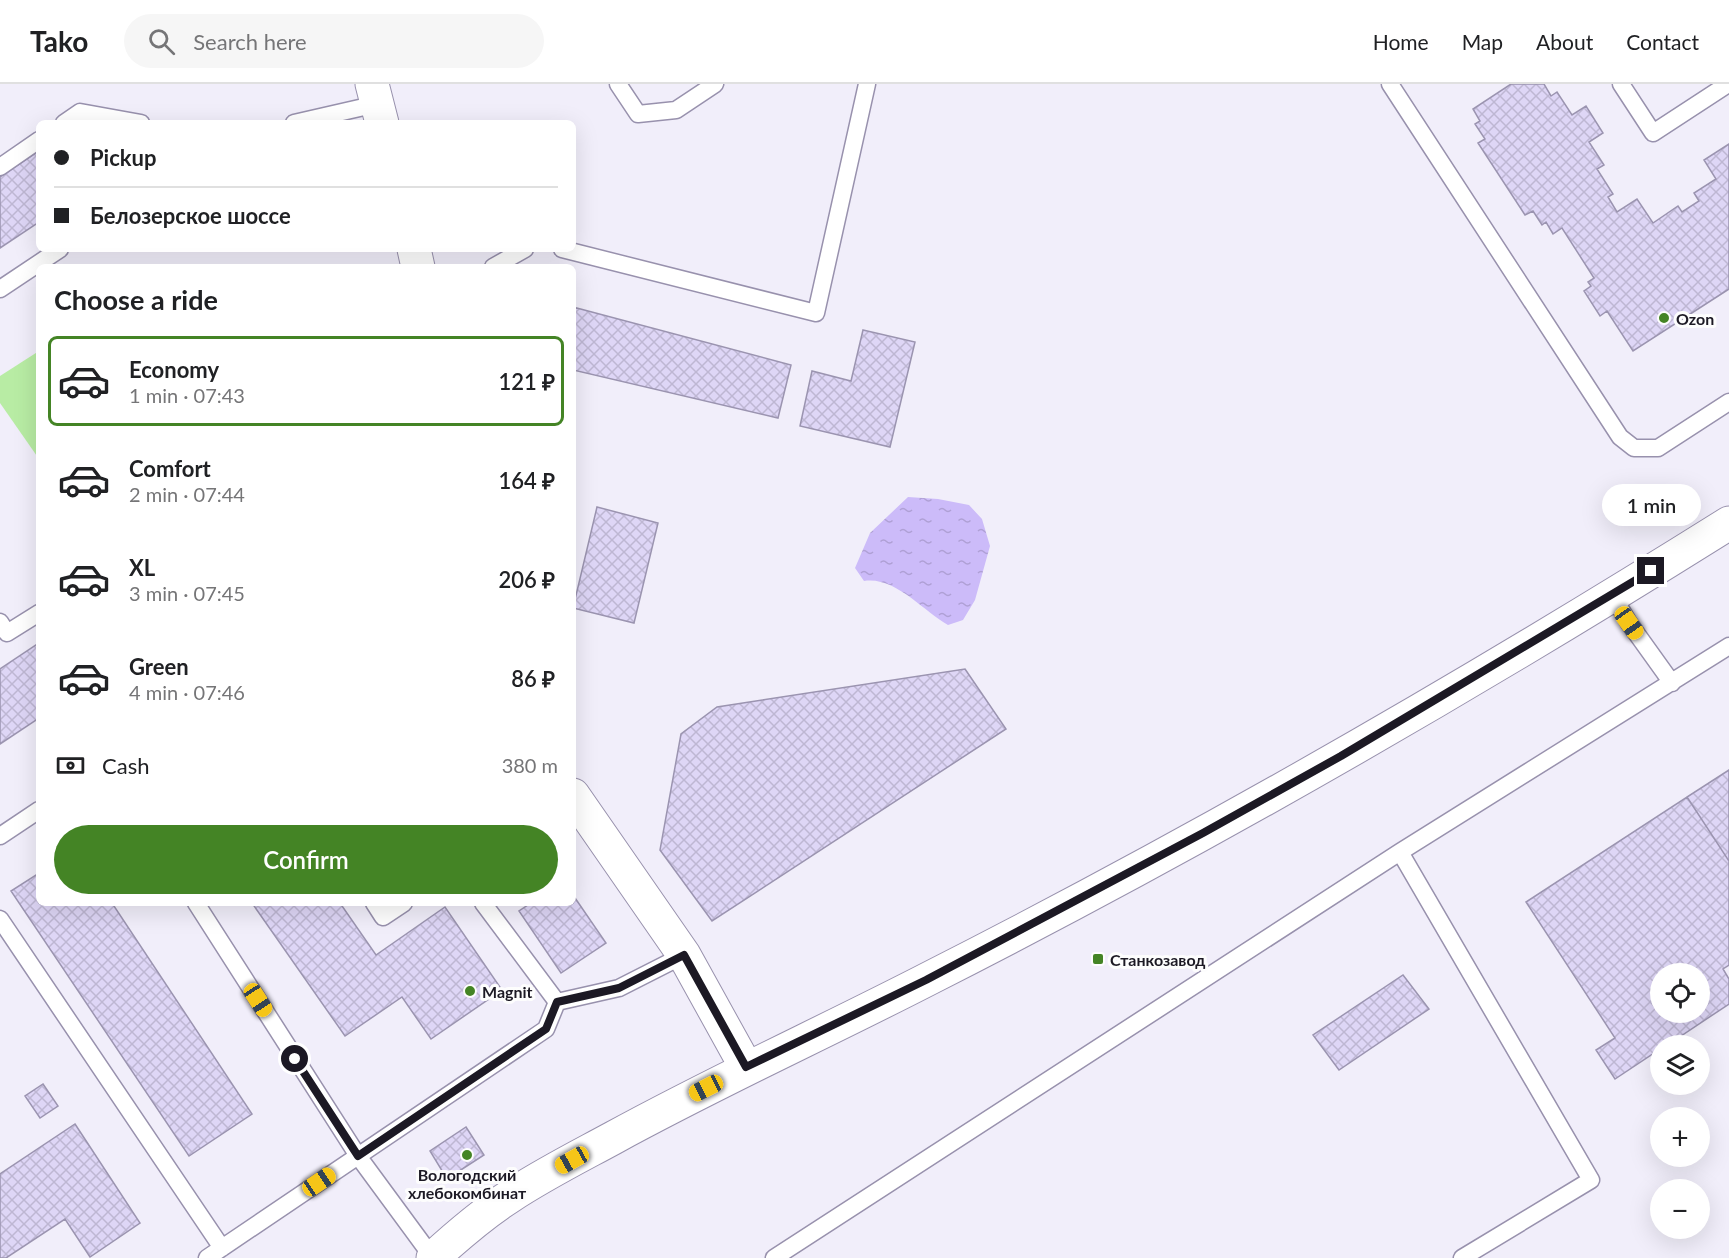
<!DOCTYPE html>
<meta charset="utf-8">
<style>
:root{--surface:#fff;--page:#f6f6f6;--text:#202124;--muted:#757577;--line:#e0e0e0;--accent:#448425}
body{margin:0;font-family:Lato,sans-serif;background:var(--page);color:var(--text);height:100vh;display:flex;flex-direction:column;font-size:22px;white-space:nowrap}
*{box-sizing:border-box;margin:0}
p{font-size:20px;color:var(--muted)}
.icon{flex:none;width:33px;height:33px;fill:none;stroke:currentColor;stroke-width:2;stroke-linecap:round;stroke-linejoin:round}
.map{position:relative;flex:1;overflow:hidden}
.details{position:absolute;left:36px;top:180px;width:540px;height:642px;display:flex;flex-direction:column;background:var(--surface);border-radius:9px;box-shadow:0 6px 24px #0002}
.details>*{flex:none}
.top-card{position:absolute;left:36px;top:36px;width:540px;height:132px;border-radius:9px;box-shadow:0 6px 24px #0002;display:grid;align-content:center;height:132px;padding:0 18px;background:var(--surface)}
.tools{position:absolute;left:1650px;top:879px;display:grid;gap:12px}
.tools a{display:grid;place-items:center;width:60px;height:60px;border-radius:50%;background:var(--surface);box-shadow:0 6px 24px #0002;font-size:30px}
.end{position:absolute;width:27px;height:27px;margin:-14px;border:8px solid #1c1924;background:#fff;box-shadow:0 0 0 3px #fff}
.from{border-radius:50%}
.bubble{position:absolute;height:42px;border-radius:21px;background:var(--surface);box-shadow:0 6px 24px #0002;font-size:20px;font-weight:600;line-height:42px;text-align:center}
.car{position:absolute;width:18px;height:36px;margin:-18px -9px;border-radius:8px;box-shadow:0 0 4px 2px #0007;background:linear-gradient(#f5c518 24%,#345 0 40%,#f5c518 0 76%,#345 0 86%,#f5c518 0)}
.top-card b{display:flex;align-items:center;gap:21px;height:57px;font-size:22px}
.top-card b+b{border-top:2px solid var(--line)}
.top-card i{width:15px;height:15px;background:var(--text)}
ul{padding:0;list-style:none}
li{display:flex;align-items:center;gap:18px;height:90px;margin:0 12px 9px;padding:0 6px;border:3px solid transparent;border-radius:9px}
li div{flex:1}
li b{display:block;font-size:22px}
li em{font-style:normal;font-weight:600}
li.active{border-color:var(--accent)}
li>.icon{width:54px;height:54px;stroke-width:1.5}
h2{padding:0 18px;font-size:27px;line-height:72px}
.pay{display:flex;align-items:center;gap:15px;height:66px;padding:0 18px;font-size:22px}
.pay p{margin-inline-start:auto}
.cta{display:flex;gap:12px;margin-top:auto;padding:12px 18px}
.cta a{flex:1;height:69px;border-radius:36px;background:var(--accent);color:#fff;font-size:24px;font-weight:600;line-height:69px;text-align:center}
header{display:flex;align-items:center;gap:36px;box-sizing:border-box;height:84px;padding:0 30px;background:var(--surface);border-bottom:2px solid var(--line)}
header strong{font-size:28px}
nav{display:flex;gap:33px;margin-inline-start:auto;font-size:21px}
.search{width:420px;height:54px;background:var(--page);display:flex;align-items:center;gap:15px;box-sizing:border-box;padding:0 21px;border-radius:33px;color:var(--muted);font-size:22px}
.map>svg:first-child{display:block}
.grass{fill:#b8eca4}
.water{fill:url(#water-ripples)}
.building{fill:url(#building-cross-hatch);stroke:#9b94b0;stroke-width:1.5;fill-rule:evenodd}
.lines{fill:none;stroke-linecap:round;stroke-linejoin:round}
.service-casing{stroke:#9891ad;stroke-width:19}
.minor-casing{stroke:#9891ad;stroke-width:35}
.secondary-casing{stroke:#9891ad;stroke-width:35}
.service{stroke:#fff;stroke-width:16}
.minor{stroke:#fff;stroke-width:33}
.secondary{stroke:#fff;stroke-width:33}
.route{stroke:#1c1924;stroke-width:8}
.poi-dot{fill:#448425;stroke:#fdfdfd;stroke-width:2}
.labels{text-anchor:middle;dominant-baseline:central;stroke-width:6;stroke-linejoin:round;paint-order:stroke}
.poi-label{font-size:16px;font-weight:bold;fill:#1c1924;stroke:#fdfdfd;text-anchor:start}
</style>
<header>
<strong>Tako</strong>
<div class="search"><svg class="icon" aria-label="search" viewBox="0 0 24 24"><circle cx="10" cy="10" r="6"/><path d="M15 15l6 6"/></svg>Search here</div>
<nav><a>Home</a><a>Map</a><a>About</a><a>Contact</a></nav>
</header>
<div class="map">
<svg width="1729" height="1174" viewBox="0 0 1729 1174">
<defs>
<pattern id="water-ripples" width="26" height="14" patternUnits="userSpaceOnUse" patternTransform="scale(1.5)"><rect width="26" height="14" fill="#ccbbf9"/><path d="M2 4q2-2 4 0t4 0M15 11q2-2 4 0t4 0" fill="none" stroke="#afa0d5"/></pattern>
<pattern id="building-cross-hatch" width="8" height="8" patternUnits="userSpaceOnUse" patternTransform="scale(1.5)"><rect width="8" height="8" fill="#ded6f6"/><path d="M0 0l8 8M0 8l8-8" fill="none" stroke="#beb7d3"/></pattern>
</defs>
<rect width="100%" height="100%" fill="#f1eefa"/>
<!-- grass -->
<path class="grass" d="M39 267V375L0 319V292Z"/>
<!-- water -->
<path class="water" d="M908 413 938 415 969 421 982 435 990 462 975 516 963 536 948 541C923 527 895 492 864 497L855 484 870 449Z"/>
<!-- building -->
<path class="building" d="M1511 0H1544L1551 12 1557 8 1572 31 1586 22 1603 49 1589 58 1604 81 1597 85 1613 110 1608 113 1617 128 1637 115 1653 139 1678 122 1682 128 1699 117 1694 109 1716 95 1704 76 1729 60V205L1633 267 1607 227 1600 232 1584 207 1591 202 1588 198 1594 194 1562 144 1553 150 1546 138 1542 141 1533 127 1525 131 1478 59 1485 55 1475 40 1480 37 1473 25Z
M39 67V138L0 164V93Z
M573 223 791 281 778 334 573 286Z
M863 246 915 258 890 363 800 342 812 287 851 297Z
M597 423 658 439 634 539 573 524Z
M39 559V634L0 660V585Z
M965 585 1006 645 712 837 660 766 681 650 717 623Z
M1729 686V777L1687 713Z
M1687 713 1729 777V881L1723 885 1729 895V920L1666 962H1660V965L1615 995 1596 966 1615 954 1526 818ZM1660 890H1700V928H1660Z
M39 789V819H112L252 1030 189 1072 11 807Z
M573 811 606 859 561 889 519 827 531 819H573Z
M252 819H340L376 871 445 823 502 906 431 955 402 913 345 952Z
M1403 891 1429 925 1339 986 1313 951Z
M43 1000 58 1022 40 1034 25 1012Z
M75 1040 140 1139 90 1173 65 1135 6 1174H0V1090Z
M466 1043 484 1071 447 1095 430 1067Z"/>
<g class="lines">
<!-- service casing -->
<g class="service-casing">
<path id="service" d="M618 0 638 30 676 26 715 0
M1390 0 1620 353 1634 364H1658L1729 318
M1621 0 1653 49 1728 0
M64 39 80 28 141 39
M294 39 377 20
M0 83 39 56
M562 165 816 229 867 0
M493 183 525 165
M0 205 60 165
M1613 512 1629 539 1672 599
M0 538 7 549 39 529
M0 752 39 726
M1400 768 1591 1096 1462 1174
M196 819 358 1072 433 1174
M374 819 383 833 404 819
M483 819 557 918
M0 835 222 1164
M207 1174 546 945 557 918 619 904 684 871
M774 1174 1400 768 1729 562"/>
</g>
<!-- minor casing -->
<g class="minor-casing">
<path id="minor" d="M372 0 382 39
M414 165 418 183
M573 711 684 871 746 983"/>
</g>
<!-- secondary casing -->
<g class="secondary-casing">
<path id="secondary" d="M433 1174C457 1152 481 1131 509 1113 542 1091 578 1073 613 1054 717 997 823 949 928 895 1202 756 1469 602 1729 439"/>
</g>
<!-- service -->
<use href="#service" class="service"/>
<!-- minor -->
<use href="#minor" class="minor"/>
<!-- secondary -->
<use href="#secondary" class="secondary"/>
</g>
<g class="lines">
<!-- route -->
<path class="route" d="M295 975 358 1072 546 945 557 918 619 904 684 871 746 983 926 896 1203 749 1341 672 1651 487"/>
</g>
<!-- markers -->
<g class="poi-dot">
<circle cx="1664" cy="234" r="6"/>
<rect x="1092" y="869" width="12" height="12" rx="3"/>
<circle cx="470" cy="907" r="6"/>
<circle cx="467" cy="1071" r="6"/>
</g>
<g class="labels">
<!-- poi labels -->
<g class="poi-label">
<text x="1676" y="234">Ozon</text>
<text x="1110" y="875">Станкозавод</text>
<text x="482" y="907">Magnit</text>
<text x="467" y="1090" text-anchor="middle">Вологодский<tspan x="467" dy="18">хлебокомбинат</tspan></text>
</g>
</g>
</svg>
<div class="tools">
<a><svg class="icon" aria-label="locate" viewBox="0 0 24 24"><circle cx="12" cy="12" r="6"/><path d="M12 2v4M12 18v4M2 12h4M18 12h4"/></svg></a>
<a><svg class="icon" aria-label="layers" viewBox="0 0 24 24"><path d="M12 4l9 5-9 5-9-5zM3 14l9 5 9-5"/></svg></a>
<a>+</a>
<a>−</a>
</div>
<i class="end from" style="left:295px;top:975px"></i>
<i class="end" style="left:1651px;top:487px"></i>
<div class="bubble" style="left:1602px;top:400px;width:99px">1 min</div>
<i class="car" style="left:1629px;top:539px;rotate:145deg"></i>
<i class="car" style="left:258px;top:916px;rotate:147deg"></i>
<i class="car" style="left:706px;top:1004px;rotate:243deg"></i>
<i class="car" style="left:572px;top:1076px;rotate:241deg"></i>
<i class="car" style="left:319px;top:1098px;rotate:56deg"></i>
<div class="top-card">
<b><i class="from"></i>Pickup</b>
<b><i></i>Белозерское шоссе</b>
</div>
<section class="details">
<h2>Choose a ride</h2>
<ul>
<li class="active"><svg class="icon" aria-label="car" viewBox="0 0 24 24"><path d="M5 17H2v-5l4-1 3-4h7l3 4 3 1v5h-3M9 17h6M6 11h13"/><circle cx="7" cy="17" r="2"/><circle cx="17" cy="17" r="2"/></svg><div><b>Economy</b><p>1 min · 07:43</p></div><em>121 ₽</em></li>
<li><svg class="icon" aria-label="car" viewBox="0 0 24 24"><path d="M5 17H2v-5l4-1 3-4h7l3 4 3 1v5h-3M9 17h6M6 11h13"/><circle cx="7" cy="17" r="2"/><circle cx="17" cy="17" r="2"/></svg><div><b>Comfort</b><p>2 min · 07:44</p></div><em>164 ₽</em></li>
<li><svg class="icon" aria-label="car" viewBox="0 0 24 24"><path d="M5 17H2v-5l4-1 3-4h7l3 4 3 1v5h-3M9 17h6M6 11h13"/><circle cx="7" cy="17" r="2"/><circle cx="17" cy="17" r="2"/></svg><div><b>XL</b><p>3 min · 07:45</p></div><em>206 ₽</em></li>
<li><svg class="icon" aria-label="car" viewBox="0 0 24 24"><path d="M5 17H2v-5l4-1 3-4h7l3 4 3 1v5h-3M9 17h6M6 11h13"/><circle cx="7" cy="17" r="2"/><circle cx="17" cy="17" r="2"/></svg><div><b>Green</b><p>4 min · 07:46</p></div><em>86 ₽</em></li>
</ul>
<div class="pay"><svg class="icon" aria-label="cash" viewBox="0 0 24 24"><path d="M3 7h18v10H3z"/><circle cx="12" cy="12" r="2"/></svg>Cash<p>380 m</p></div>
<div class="cta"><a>Confirm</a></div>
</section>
</div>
